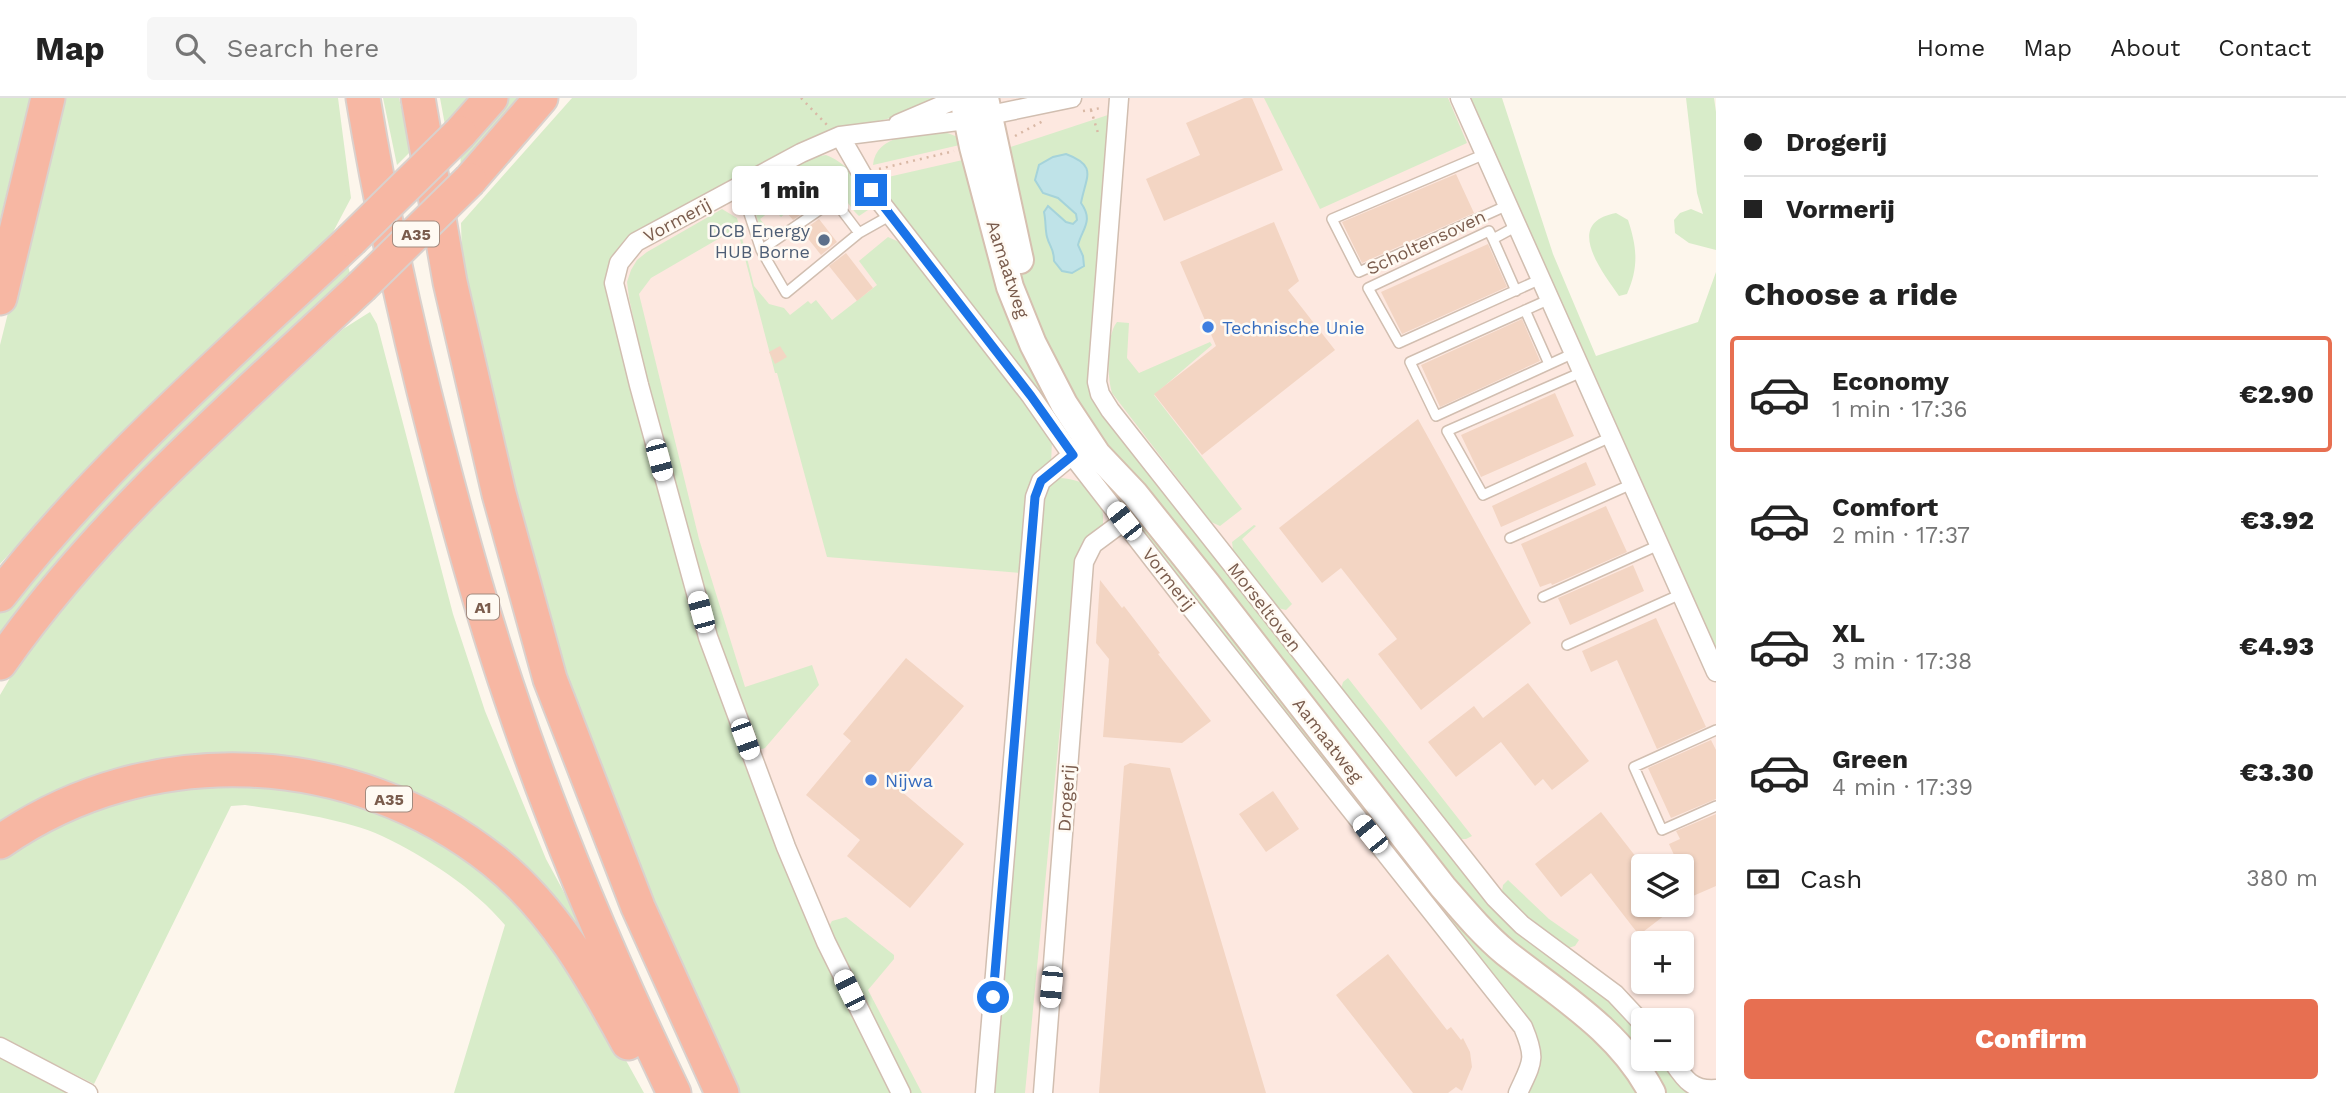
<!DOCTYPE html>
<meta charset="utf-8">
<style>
:root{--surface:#fff;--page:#f6f6f6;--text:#222;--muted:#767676;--line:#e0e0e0;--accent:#e76f51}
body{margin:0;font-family:"Work Sans",sans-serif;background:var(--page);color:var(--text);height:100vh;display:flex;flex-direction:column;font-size:26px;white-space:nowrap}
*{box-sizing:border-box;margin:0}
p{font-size:23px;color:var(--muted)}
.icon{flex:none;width:38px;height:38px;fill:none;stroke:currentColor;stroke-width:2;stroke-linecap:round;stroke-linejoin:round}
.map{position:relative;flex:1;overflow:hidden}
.details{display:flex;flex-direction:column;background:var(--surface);width:630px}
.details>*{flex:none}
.banner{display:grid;align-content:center;height:154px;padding:0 28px;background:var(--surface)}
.buttons{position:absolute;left:1631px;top:756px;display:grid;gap:14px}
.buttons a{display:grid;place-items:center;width:63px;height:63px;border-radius:7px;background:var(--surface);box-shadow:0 2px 5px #0004;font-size:35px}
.end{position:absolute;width:32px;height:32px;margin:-16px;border:9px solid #1a73e8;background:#fff;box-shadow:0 0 0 4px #fff}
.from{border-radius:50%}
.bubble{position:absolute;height:49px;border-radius:7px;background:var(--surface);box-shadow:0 2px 5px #0004;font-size:23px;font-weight:800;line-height:49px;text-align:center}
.car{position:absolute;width:21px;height:42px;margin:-21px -10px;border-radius:9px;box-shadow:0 0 5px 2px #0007;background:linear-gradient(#fff 24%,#345 0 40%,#fff 0 76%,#345 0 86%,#fff 0)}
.banner b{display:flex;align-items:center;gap:24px;height:66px;font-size:26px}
.banner b+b{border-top:2px solid var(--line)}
.banner i{width:18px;height:18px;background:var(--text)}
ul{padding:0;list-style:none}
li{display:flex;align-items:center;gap:21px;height:116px;margin:0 14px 10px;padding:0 14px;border:4px solid transparent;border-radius:7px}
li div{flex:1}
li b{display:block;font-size:26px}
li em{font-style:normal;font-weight:800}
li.on{border-color:var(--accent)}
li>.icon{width:63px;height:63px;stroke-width:1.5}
h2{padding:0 28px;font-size:32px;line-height:84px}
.pay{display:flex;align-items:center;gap:18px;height:77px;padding:0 28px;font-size:26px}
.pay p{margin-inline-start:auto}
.action{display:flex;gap:14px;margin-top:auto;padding:14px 28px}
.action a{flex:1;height:80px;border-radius:7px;background:var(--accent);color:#fff;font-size:28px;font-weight:800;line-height:80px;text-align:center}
header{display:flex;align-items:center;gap:42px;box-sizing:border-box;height:98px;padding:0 35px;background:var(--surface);border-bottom:2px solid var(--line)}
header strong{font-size:33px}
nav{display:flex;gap:38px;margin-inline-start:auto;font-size:24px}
.search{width:490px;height:63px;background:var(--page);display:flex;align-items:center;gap:18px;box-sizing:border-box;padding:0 24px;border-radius:7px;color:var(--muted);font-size:26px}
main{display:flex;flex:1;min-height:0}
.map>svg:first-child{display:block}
.commercial{fill:#fde8e0;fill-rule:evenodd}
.green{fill:#d8ecc9}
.water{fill:#bfe3e8;stroke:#a5d3da;stroke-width:2}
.building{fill:#f3d5c3}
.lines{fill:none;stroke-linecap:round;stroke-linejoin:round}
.lane-casing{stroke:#d1beb0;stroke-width:12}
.street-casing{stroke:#d1beb0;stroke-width:21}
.secondary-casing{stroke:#d6c0b0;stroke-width:30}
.highway-casing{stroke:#dad1cd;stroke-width:37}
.path{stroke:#d9b8a5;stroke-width:2.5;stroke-dasharray:2 5;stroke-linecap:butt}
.lane{stroke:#fff;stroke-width:9}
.street{stroke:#fff;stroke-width:18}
.secondary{stroke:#fff;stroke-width:26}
.highway{stroke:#f7b7a3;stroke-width:33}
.highway-bridge-casing{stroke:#dad1cd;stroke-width:37;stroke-linecap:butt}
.highway-bridge{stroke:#f7b7a3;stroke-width:33}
.route{stroke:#1a73e8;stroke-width:9}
.service-dot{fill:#5c6f8a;stroke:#fffaf3;stroke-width:2.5}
.shop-dot{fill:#3f7fe0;stroke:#fffaf3;stroke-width:2.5}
.labels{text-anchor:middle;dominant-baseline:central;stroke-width:5;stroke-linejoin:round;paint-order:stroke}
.shield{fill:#fffaf3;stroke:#a28b7f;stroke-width:2}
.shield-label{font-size:16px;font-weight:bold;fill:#7a5c4d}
.street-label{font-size:18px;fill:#7a5c4d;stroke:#fffaf3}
.service-label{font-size:18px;fill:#4e5e75;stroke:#fffaf3;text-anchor:end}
.shop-label{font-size:18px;fill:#366cbe;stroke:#fffaf3;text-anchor:start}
</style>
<header>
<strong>Map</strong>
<div class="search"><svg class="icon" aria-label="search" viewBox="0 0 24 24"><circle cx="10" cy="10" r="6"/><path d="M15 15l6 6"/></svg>Search here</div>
<nav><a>Home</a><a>Map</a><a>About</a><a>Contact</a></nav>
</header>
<main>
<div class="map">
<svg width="1716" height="995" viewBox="0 0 1716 995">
<rect width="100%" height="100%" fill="#fdf6ec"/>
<!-- commercial -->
<path class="commercial" d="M944 0H1475L1716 538V995H892L850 915 795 796 734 640 685 492 640 324 625 255 615 158 844 31 887 21ZM1643 768H1682V807H1643ZM1643 845H1682V884H1643ZM1643 922H1682V961H1643Z"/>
<!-- green -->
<path class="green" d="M0 0H30L0 122Z
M62 0H338L351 100 332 136 319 150 60 401 0 466V247Z
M383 0H399L411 53 397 67Z
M440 0H468L445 27Z
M501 0H530L461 76 460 48Z
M572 0H939L932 6 887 21 844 31 615 158 625 255 640 324 685 492 734 640 795 796 850 915 891 995H735L719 966 585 635 550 524 506 367 462 159 461 125Z
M1264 0H1448L1467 45 1320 111Z
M1466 0H1502L1553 156 1596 258 1698 224 1716 174V555Z
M1686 0H1714L1716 14V152L1689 145 1675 135 1674 122 1680 115 1691 111 1703 116 1697 95Z
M1114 15 1090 281 1472 784 1609 899 1643 937V961H1661L1680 988 1694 995H1527L1538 945 1420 790 1056 323 1034 287 875 82 989 56Z
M942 33 958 39 964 46 873 67C876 36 917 36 942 33Z
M826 57C842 63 859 79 866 96 868 100 867 107 868 112L859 118C852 112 847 102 840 96 821 80 795 108 781 119L773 111 760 121 768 131 763 132 760 130 753 107 765 87 813 59Z
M722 111 737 120 754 188 769 206 784 210 790 217 808 203 811 206 816 202 832 222 877 187 859 163 888 139 904 146 1030 311 1052 343 1051 366 1032 381 1026 398 1020 475 827 459 777 275H775L737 130 651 180 639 196 699 441 745 589 812 567 819 587 765 650 756 653 727 578 657 329 629 200 627 184 631 172 637 162 647 154Z
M1616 115 1628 122C1637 149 1639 169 1627 196L1619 198C1602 173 1563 125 1616 115Z
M346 159 351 180 0 541V508L61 433Z
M370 214 377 226 453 516 485 613 546 761 579 822 636 942 505 766 257 664 0 735V597L13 575 79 488 136 422 343 231Z
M1117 224 1129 225 1127 260 1139 275 1210 244 1212 247 1154 297 1242 411 1220 428 1211 424 1112 295C1107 279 1106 237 1117 224Z
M1059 380C1087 381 1105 396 1103 426L1091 438 1076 462 1025 995H993L1041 396 1050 385Z
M1254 427 1256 428 1242 441 1292 506 1286 512 1278 510 1233 452 1232 444Z
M1348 580 1472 738 1466 741H1459L1341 591 1343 584Z
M277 686 349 702 417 731 506 791 529 813 618 948 644 995H454L505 827C474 790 426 759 382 738 345 721 286 713 245 707L231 708 94 986 0 939V762L33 739 129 700 193 688Z
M1508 782 1549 821 1579 842 1575 848 1568 850 1515 808 1502 793 1503 787Z
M846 819 894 857V861L868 892 922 995H910L830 832 829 828 832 823Z
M0 956 77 995H0Z"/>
<!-- water -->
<path class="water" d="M1066 56C1098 68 1086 78 1081 105 1094 123 1082 131 1078 147L1083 158 1084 168 1072 175 1062 173 1054 163C1054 150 1050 150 1047 139 1045 131 1046 123 1044 114L1048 108 1066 124 1073 126 1077 122 1076 116 1058 100 1043 95 1035 82 1039 67 1053 59Z"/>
<!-- building -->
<path class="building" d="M1244 0H1252L1283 72 1164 123 1146 81 1200 57 1186 25Z
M1456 76 1474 115 1362 165 1342 124Z
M804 102 810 110 793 122 787 115Z
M819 121 837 144 821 157 802 133Z
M1274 124 1299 183 1288 192 1335 252 1202 357 1154 296 1216 248 1180 164Z
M1488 146 1507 189 1402 236 1381 194Z
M846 155 873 190 857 203 829 168Z
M1522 221 1540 263 1440 309 1421 267Z
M780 248 787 259 775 266 769 254Z
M1555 295 1574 338 1481 379 1461 337Z
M1418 321 1531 525 1421 612 1378 556 1397 541 1341 470 1322 485 1279 430Z
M1586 364 1596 387 1501 429 1492 408Z
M1606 408 1627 454 1552 487 1551 485 1540 489 1521 446Z
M1633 467 1644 493 1570 527 1558 500Z
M1100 482 1122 510 1124 508 1160 555 1158 556 1211 623 1182 645 1103 639 1109 561 1096 545Z
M1656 520 1706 629 1657 651 1617 562 1591 574 1582 553Z
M906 560 964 608 900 684 905 688 901 693 964 746 910 810 847 758 860 742 806 697 851 643 843 636Z
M1528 585 1589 663 1552 692 1543 681 1535 688 1501 644 1456 679 1428 644 1474 608 1483 620Z
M1711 642 1716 652V701L1671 720 1648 670Z
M1130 665 1170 670 1266 995H1099L1124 668Z
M1273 693 1299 731 1266 754 1239 716Z
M1601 714 1643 768V807H1678L1639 837 1591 775 1561 799 1535 766Z
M1716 716V788L1693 798 1682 774V768H1679L1669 746 1680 741 1676 733Z
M1388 856 1447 932 1451 929 1461 942 1463 940 1470 954 1472 969 1462 993 1456 989 1448 995H1413L1336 897Z"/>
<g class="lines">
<!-- lane casing -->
<g class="lane-casing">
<path id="lane" d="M1485 56 1332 121 1359 174 1508 107
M740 88 761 152 786 195 859 135 891 117
M1517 128 1493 141 1489 133 1368 190 1399 245 1541 181
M1493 141 1516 193
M761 152 834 102 859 135
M1550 201 1410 264 1436 318 1574 255
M1525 212 1549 266
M1582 274 1447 333 1483 397 1611 339
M1510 440 1632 386
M1543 499 1659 447
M1567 547 1681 496
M1716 632 1634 669 1662 732 1716 708"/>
</g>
<!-- street casing -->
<g class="street-casing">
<path id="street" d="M1119 0 1097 284 1100 296 1110 312 1495 800 1522 827 1615 896 1643 926
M1460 0 1716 574
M898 26 959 0
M840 38 871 92 1031 298 1072 357 1183 500 1523 929C1537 962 1532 964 1518 995
M0 949 88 995
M1671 961C1684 980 1691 993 1716 991
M901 995 826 844 786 749 708 539 639 287 614 185 619 165 636 144 801 55 840 38 966 22 1072 0
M985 995 1035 399 1041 383 1072 357
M1043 995 1084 464 1093 446 1124 423"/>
</g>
<!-- secondary casing -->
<g class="secondary-casing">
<path id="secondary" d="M963 0 973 49 1010 189 1033 246 1064 306 1097 356 1134 395 1207 486 1443 789C1463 812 1483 836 1506 855 1559 897 1620 933 1652 995
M985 0 1020 162"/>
</g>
<!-- highway casing -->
<g class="highway-casing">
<path id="highway" d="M363 0C382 115 407 228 436 341 458 427 482 515 511 600 556 735 612 866 674 995
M418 0 450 184 499 396 550 581 638 809 722 995
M460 35 491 0
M470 82 541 0
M0 200 48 0
M0 497C102 366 230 256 351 142
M0 565C100 422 235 307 361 189
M0 744C150 640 352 650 494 763 554 811 592 879 628 945"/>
</g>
<!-- path -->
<path class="path" d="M801 0 827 27
M1091 12 1098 35
M1083 13 1101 10
M1015 38 1043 23
M879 71 954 53"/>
<!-- lane -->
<use href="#lane" class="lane"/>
<!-- street -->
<use href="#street" class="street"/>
<!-- secondary -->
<use href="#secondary" class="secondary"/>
<!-- highway -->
<use href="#highway" class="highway"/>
<!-- highway-bridge casing -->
<g class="highway-bridge-casing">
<path id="highway-bridge" d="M351 142 460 35
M361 189 470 82"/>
</g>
<!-- highway-bridge -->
<use href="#highway-bridge" class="highway-bridge"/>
</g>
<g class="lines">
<!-- route -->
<path class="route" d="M871 92 1031 298 1073 357 1041 383 1035 399 993 899"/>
</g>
<!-- markers -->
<circle class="service-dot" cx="824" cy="142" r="7"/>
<g class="shop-dot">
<circle cx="1208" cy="229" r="7"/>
<circle cx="871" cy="682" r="7"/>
</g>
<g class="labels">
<!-- shield labels -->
<g class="shield">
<rect x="393" y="123.5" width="46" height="25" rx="5"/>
<rect x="467" y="496.5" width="32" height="25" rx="5"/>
<rect x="366" y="688.5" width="46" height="25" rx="5"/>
</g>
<g class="shield-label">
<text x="416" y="136">A35</text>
<text x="483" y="509">A1</text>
<text x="389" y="701">A35</text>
</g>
<!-- street labels -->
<g class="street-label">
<text transform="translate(677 122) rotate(-28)">Vormerij</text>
<text transform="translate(1426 144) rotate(-25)">Scholtensoven</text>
<text transform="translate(1008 171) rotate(72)">Aamaatweg</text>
<text transform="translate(1169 481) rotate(52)">Vormerij</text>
<text transform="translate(1265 509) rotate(52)">Morseltoven</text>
<text transform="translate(1328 642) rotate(52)">Aamaatweg</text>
<text transform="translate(1066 700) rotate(-86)">Drogerij</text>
</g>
<!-- service labels -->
<g class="service-label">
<text x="810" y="132">DCB Energy<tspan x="810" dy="21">HUB Borne</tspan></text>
</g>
<!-- shop labels -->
<g class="shop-label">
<text x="1222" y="229">Technische Unie</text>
<text x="885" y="682">Nijwa</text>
</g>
</g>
</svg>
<div class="buttons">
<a><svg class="icon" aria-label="layers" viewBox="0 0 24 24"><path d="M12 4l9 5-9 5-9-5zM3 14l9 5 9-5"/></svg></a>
<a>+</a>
<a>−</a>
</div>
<i class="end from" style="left:993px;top:899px"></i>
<i class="end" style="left:871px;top:92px"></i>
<div class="bubble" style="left:732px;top:68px;width:116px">1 min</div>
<i class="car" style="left:659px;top:362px;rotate:165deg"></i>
<i class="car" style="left:1124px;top:423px;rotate:322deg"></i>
<i class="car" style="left:701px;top:514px;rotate:345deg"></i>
<i class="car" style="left:745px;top:641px;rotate:160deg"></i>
<i class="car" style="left:1370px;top:736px;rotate:321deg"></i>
<i class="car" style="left:1051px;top:889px;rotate:185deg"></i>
<i class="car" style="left:849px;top:892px;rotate:334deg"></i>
</div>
<section class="details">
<div class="banner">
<b><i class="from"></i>Drogerij</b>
<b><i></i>Vormerij</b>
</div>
<h2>Choose a ride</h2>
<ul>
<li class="on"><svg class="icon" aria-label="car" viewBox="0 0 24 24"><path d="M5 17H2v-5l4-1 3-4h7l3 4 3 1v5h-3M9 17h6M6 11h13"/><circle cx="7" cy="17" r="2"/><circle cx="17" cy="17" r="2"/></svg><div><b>Economy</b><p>1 min · 17:36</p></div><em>€2.90</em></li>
<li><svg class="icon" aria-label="car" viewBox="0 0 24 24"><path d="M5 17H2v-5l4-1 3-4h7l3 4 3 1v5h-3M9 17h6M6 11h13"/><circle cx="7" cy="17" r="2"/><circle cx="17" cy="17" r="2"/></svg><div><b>Comfort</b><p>2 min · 17:37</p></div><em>€3.92</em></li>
<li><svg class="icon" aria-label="car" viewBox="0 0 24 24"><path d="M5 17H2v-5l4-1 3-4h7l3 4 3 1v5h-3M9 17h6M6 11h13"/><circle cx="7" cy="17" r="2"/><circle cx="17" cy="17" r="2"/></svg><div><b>XL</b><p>3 min · 17:38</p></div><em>€4.93</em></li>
<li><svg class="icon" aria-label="car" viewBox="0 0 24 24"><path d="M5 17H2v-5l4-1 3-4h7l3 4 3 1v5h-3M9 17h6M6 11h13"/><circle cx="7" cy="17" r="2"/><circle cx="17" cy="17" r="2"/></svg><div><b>Green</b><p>4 min · 17:39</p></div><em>€3.30</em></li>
</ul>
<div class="pay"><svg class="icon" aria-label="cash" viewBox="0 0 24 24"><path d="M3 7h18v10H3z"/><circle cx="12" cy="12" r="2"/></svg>Cash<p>380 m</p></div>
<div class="action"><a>Confirm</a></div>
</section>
</main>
